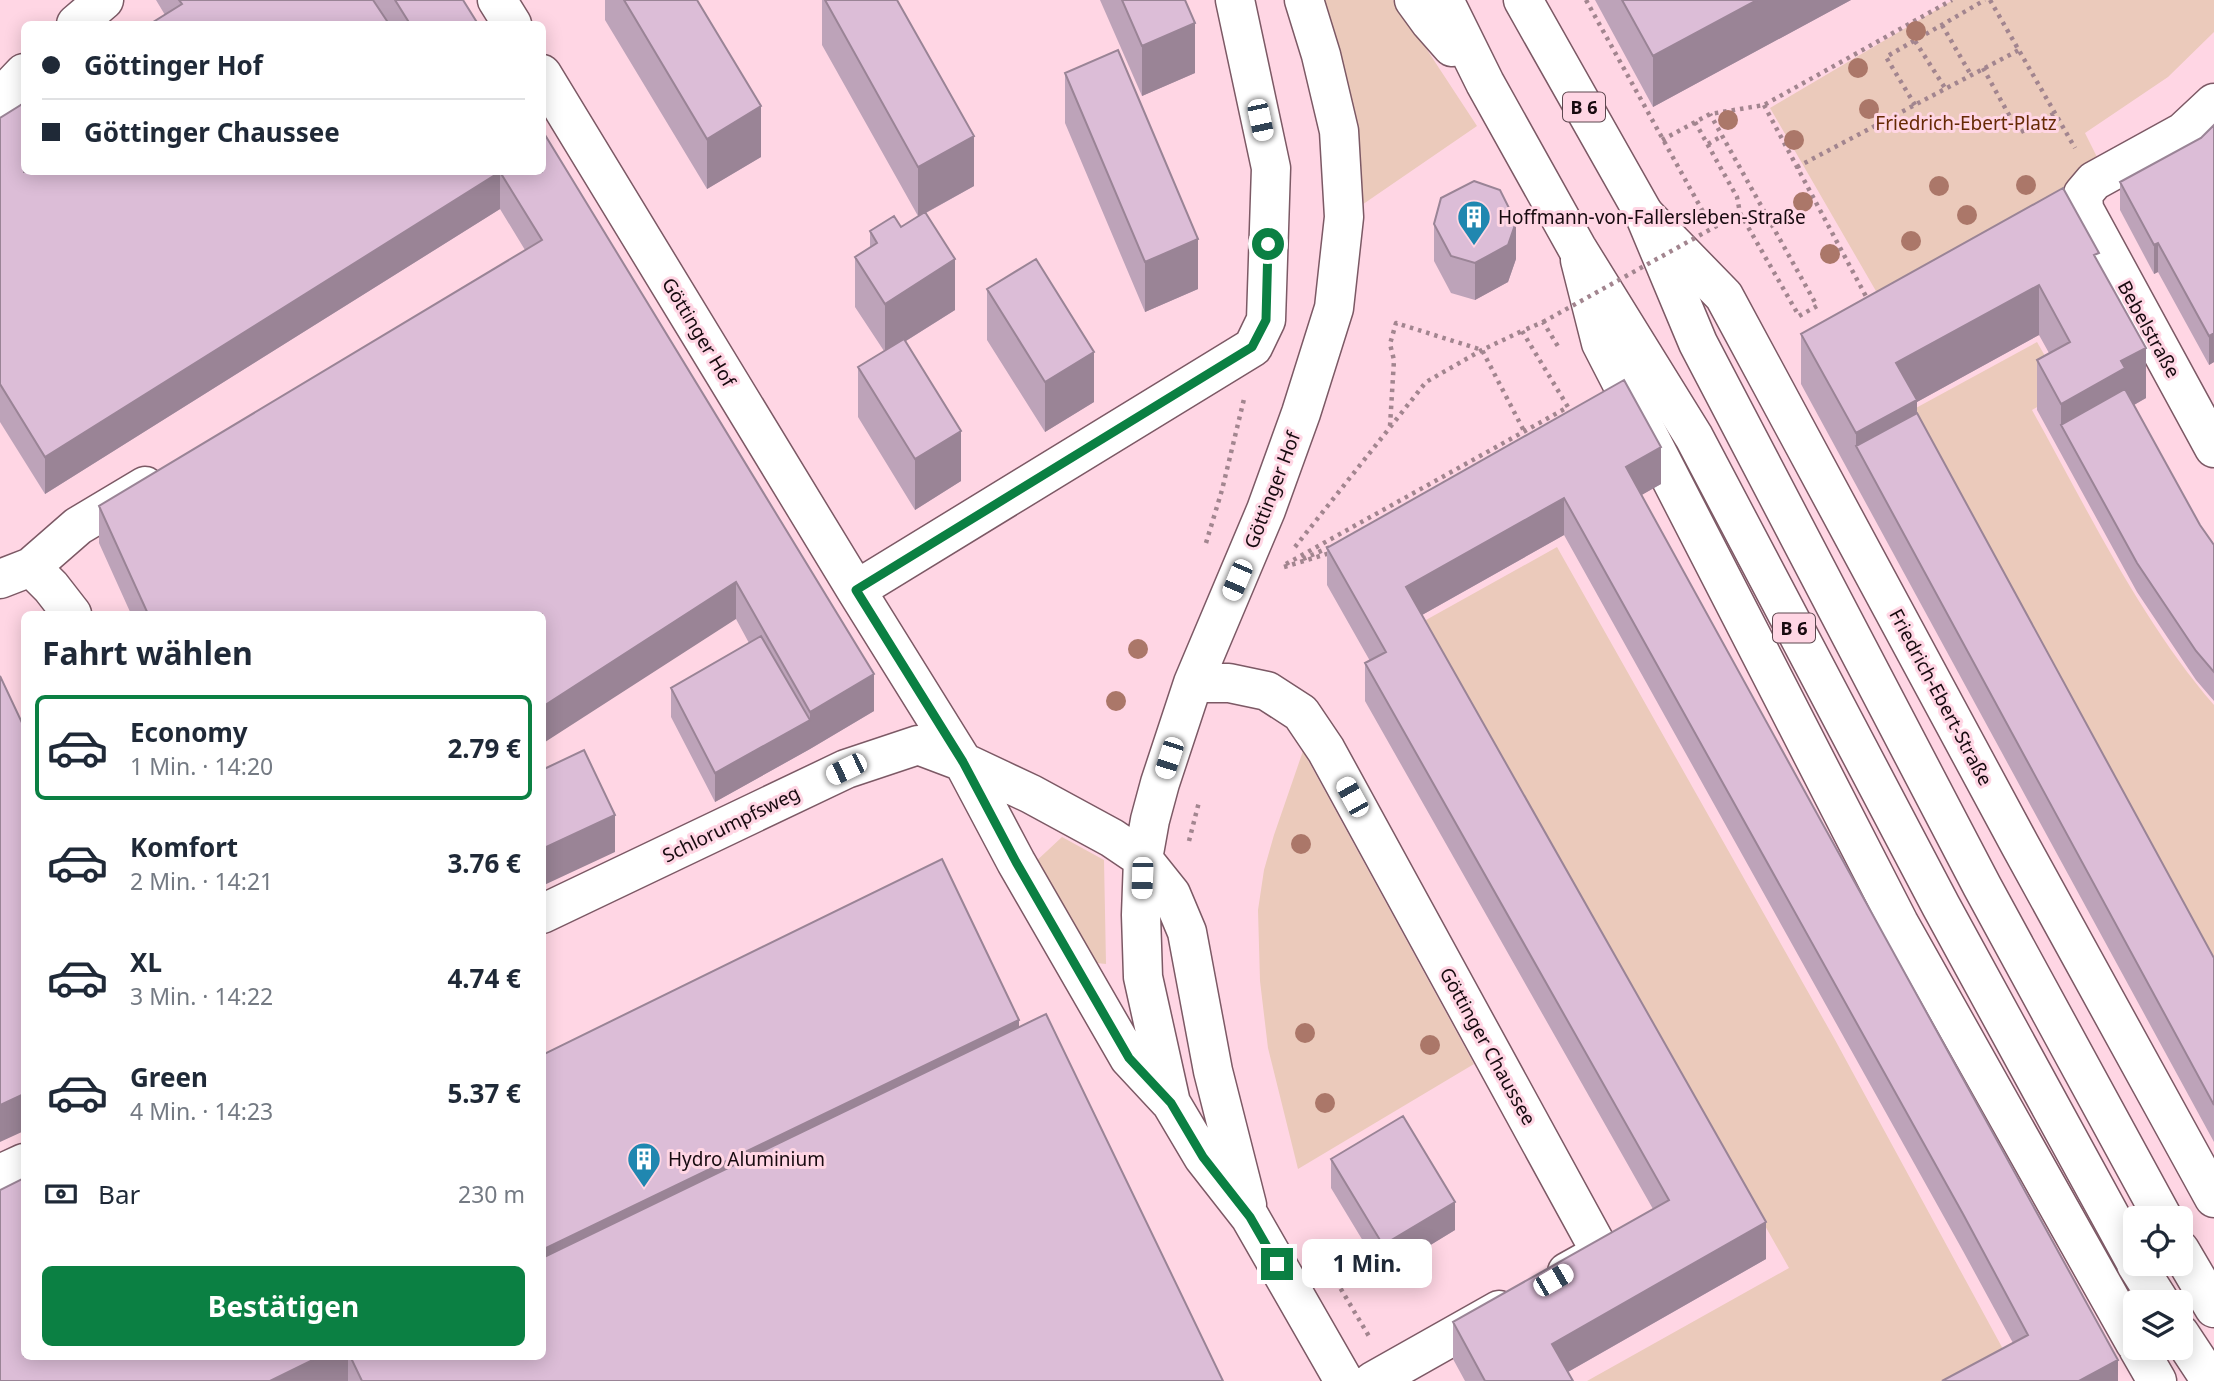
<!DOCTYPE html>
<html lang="de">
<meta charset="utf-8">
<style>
:root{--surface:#fff;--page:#f6f6f7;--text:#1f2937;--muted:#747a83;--line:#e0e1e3;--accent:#0b8043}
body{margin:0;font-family:"Noto Sans",sans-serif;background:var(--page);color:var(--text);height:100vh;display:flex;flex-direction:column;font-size:26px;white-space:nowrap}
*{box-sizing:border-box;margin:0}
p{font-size:23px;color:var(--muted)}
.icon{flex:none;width:38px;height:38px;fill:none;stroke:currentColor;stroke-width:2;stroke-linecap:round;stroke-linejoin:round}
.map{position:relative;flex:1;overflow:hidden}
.side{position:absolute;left:21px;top:611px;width:525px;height:749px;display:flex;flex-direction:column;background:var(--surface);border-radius:10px;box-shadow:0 4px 18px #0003}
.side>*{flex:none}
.guide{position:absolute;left:21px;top:21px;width:525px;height:154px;border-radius:10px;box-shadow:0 4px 18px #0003;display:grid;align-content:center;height:154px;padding:0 21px;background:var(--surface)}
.controls{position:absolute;left:2123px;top:1206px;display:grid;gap:14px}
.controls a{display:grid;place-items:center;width:70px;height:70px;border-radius:10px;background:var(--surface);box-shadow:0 4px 18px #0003;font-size:35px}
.end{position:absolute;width:32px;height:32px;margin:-16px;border:9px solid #0b8043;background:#fff;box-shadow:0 0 0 4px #fff}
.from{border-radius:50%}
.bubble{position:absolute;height:49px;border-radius:10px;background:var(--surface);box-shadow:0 4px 18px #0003;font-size:23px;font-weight:700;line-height:49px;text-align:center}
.car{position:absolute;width:21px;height:42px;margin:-21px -10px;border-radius:9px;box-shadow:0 0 5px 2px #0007;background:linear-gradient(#fff 24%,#345 0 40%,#fff 0 76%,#345 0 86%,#fff 0)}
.guide b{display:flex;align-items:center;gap:24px;height:66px;font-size:26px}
.guide b+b{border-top:2px solid var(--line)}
.guide i{width:18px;height:18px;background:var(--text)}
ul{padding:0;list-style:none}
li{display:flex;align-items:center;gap:21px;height:105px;margin:0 14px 10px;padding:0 7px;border:4px solid transparent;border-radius:10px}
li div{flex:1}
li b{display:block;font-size:26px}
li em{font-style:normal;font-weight:700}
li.on{border-color:var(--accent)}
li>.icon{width:63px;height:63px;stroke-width:1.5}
h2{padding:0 21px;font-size:32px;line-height:84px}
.pay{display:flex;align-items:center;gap:18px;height:77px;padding:0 21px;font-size:26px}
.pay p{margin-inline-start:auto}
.action{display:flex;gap:14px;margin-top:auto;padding:14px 21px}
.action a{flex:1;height:80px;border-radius:10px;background:var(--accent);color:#fff;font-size:28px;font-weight:700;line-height:80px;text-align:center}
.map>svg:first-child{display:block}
.green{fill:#ebcabb}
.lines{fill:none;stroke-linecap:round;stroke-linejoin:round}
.minor-casing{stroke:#7c5965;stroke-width:41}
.major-casing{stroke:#7c5965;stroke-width:41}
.path{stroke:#a2858f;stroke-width:4.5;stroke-dasharray:3.5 5;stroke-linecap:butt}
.minor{stroke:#fff;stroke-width:38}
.major{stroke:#fff;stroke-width:38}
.path-bridge{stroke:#a2858f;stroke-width:4.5;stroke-dasharray:3.5 5;stroke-linecap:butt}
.tree{fill:#ab7769}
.wall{fill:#bda3b9}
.shaded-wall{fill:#9a8496}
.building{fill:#dcbdd7;stroke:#9a8496;stroke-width:2}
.route{stroke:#0b8043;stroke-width:9}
.labels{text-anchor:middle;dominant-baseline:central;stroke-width:6;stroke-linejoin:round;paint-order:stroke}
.shield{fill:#ffd6e4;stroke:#5d474f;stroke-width:2}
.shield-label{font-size:18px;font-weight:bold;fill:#170a0f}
.park-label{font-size:19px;fill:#662904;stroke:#ffd6e4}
.poi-label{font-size:19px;fill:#170a0f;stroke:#ffd6e4;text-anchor:start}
.street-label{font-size:19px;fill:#170a0f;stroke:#ffd6e4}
</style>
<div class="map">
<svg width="2214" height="1381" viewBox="0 0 2214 1381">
<rect width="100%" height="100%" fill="#ffd6e4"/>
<!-- green -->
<path class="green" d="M1320 0H1393L1418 36 1477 126 1356 209Z
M1953 0H2214V32L2168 77 2085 133 2106 175 1880 298 1770 108Z
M2037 342 2065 391 2032 410C2086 507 2141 621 2214 705V985L1903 415Z
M1557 547 1834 1038 2016 1373 2001 1381H1587L1789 1268 1679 1074 1417 625Z
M1303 751 1474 1064 1298 1169 1268 1048 1260 981 1258 910 1264 870 1274 835Z
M1062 837 1104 860 1106 964 1087 962 1032 865Z"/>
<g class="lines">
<!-- minor casing -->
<g class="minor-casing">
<path id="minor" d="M497 0 512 24
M1304 0 1321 55 1339 131 1344 217 1334 308 1301 413 1266 510 1193 683 1160 783 1150 820 1143 859 1141 915 1143 977 1171 1103 1203 1157 1250 1217 1344 1381
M76 24 104 0
M542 74 856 590 963 762 1016 862 1129 1058 1169 1101
M0 98 24 73
M2214 103 2183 132 2094 181 2083 194 2084 209 2214 448
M1644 214 1724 296 2020 845 2214 1198
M1580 260 1601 343 1899 923 2135 1343
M31 567 78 526 145 486
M0 579 31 567 51 587 72 614
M856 590 1253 347 1266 320 1271 168 1235 0
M1193 683H1229L1267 691 1301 713 1326 750 1601 1253 1567 1272
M542 914 846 769 918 745 963 762 1031 794 1112 838 1143 859 1171 894 1187 932 1213 1071 1247 1205
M0 1174 24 1163
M2138 1348 2157 1381
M1373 1381 1499 1310"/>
</g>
<!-- major casing -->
<g class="major-casing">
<path id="major" d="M1414 0 1430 22 1452 47
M1444 0 1485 83 1577 248 1694 437 1941 906 2135 1261
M1523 0 1644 214 1698 343 1982 886 2163 1218
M2180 1250 2214 1308
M2136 1264 2160 1302
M2180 1334 2211 1381"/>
</g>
<!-- path -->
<path class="path" d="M1586 0 1707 219
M1990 0 2075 148
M1942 25 1971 75
M1915 41 1945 88
M1983 68 2019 133 2055 113
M1764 105 1869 302
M1915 105 1886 57 1985 0
M1695 122 1737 197 1740 213 1799 316 1817 306 1710 114
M1662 140 1710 114 1764 105 1952 0
M1708 144 1722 136
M1797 167 2019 50
M1390 426 1394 360 1390 344 1396 323 1482 350 1524 431
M1206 543 1222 490 1244 399
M1295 547 1426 382 1482 350 1522 331
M1303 559 1330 547
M1286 564 1568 407 1522 331 1543 322 1559 348
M1284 567 1333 552
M1189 841 1199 802
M1332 1274 1370 1338"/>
<!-- minor -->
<use href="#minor" class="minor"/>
<!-- major -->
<use href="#major" class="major"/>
<!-- path-bridge -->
<path class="path-bridge" d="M1543 322 1740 213"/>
</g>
<!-- trees -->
<g class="tree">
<circle cx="1916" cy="31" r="10"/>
<circle cx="1858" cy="68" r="10"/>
<circle cx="1869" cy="109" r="10"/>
<circle cx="1728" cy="120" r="10"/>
<circle cx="1794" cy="140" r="10"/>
<circle cx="2026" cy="185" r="10"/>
<circle cx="1939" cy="186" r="10"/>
<circle cx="1803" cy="202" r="10"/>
<circle cx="1967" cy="215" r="10"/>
<circle cx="1911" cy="241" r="10"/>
<circle cx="1830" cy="254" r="10"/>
<circle cx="1138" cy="649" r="10"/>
<circle cx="1116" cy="701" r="10"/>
<circle cx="1301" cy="844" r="10"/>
<circle cx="1305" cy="1033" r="10"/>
<circle cx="1430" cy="1045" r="10"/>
<circle cx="1325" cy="1103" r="10"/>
</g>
<!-- wall -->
<path class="wall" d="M156 0H463L478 24H150L165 15Z
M605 0H697L761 157 707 189 605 20Z
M822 0H897L974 186 926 213 955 310 906 341 961 481 915 510 858 417V367L884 351 855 307V257L870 248V231L901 227 918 216 822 45Z
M1100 0H1185L1195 73 1142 96Z
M1595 0H1851L1653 107Z
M1065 73 1198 289 1145 312 1065 123Z
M0 118 542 172 874 711 810 749 715 802 671 717V688L749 643 736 619 542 614H131L99 543V506L525 250 500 209 45 494 0 422Z
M2214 125V362L2209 365 2158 272 2154 274 2120 210V182L2201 138Z
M1434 224 1516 259 1508 282 1475 300 1451 293 1434 261Z
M2099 263 2146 398 2134 405 2200 525 2214 545V701L2196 680 2137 592 2037 410V360L2049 353 2039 335 1917 402V413L2214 958V1142L1801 384V334Z
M987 289 1094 402 1045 432 987 340Z
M1624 380 1661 484 1641 495 2118 1381 2013 1343 1963 1251 1564 535 1422 615 1766 1259 1568 1372 1573 1381H1465L1453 1359V1322L1653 1209 1365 701V663L1370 661 1327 585V548Z
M1019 1027 1223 1381H348L24 1356H542Z
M1331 1159 1455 1230 1383 1274 1331 1188Z"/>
<!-- shaded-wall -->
<path class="shaded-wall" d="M1757 0H1851L1653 107V56Z
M1195 23V73L1142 96V46Z
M761 106V157L707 189V139Z
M974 136V186L918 217V167Z
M500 172V209L45 494V457Z
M1516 222V259L1508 282 1475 300V263Z
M1198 239V289L1145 312V262Z
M2158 243V272L2154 274V245Z
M955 259V310L885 354V304Z
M2039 285V335L1917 402V450L1856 446V433L1896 363Z
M2214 333V362L2209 365V336Z
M2146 348V398L2125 410 2061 425V404L2121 361Z
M1094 352V402L1045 432V382Z
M961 431V481L915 510V459Z
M1661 447V484L1626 504V467Z
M1564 498V535L1406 624V587Z
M736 582V619L542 744V707Z
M874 674V711L810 749V712Z
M810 720V749L715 802V773Z
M615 815V852L542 886V849Z
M1019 1020V1057L542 1287V1250Z
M24 1094V1131L0 1142V1105Z
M1455 1202V1230L1383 1274V1245Z
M1766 1222V1259L1552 1381V1344Z
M321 1356H348V1381H270Z
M2118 1360V1381H2079Z"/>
<!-- building -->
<path class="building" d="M179 0H373L389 24H150L182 4Z
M395 0H463L478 24H410Z
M624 0H697L761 106 707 139Z
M825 0H897L974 136 918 167Z
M1122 0H1185L1195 23 1142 46Z
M1622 0H1757L1653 56Z
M1118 50 1198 239 1145 262 1065 73Z
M24 103V172H542V130L874 674 810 712 736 582 542 707V614H148L99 506 542 240 500 172 45 457 0 384V118Z
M2214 125V333L2209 336 2158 243 2154 245 2120 182 2201 138Z
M1474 181 1500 190 1516 222 1508 245 1475 263 1451 256 1434 224 1441 198Z
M2063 188 2099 253 2094 255 2146 348 2121 361 2125 368 2061 404 2037 360 2070 342 2039 285 1896 363 1917 400 1856 433 1801 334Z
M925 212 955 259 885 304 855 257 877 243 870 231 894 216 901 227Z
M1036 259 1094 352 1045 382 987 289Z
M904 339 961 431 915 459 858 367Z
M1624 380 1661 447 1626 467 2118 1360 2079 1381H1942L2028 1335 1963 1214 1564 498 1406 587 1766 1222 1552 1344 1573 1381H1485L1453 1322 1669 1200 1365 663 1386 652 1327 548Z
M2125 389 2200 525 2214 545V672L2196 651 2137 563 2061 425Z
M1917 413 2214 958V1105L1856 446Z
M761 636 810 720 715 773 671 688Z
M0 676 24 727V1094L0 1105Z
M584 750 615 815 542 849V770Z
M942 859 1019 1020 542 1250V1055Z
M1046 1014 1223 1381H362L350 1356H542V1258Z
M1403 1116 1455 1202 1383 1245 1331 1159Z
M24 1178V1356H321L270 1381H0V1190Z"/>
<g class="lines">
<!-- route -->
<path class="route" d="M1268 244 1266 320 1252 347 856 590 963 762 1016 862 1129 1058 1171 1103 1203 1157 1250 1217 1277 1264"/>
</g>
<!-- icons -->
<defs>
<g id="building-pin" transform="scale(1.75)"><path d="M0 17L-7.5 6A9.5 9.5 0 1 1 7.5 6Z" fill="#2087b0" stroke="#ffd6e4"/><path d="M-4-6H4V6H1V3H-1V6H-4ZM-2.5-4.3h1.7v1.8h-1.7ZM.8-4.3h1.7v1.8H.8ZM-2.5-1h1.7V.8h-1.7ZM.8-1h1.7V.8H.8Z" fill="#fff"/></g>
</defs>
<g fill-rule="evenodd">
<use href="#building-pin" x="1474" y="217"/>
<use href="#building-pin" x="644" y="1159"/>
</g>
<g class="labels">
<!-- shield labels -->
<g class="shield">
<rect x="1563" y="92.5" width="42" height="29" rx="5"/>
<rect x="1773" y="613.5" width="42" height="29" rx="5"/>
</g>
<g class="shield-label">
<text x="1584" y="107">B 6</text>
<text x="1794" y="628">B 6</text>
</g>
<!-- park labels -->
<g class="park-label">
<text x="1966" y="123">Friedrich-Ebert-Platz</text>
</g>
<!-- poi labels -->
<g class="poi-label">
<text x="1498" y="217">Hoffmann-von-Fallersleben-Straße</text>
<text x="668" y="1159">Hydro Aluminium</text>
</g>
<!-- street labels -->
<g class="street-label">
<text transform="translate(2149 329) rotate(61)">Bebelstraße</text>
<text transform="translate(699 332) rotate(59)">Göttinger Hof</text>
<text transform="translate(1272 490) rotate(-69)">Göttinger Hof</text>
<text transform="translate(1941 697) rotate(62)">Friedrich-Ebert-Straße</text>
<text transform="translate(731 824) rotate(-26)">Schlorumpfsweg</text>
<text transform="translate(1488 1046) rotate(61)">Göttinger Chaussee</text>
</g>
</g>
</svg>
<div class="controls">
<a><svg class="icon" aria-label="locate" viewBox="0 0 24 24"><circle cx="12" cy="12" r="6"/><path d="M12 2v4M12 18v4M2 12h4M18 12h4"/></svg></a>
<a><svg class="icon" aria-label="layers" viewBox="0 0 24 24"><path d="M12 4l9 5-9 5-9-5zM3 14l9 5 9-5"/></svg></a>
</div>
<i class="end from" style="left:1268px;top:244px"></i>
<i class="end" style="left:1277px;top:1264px"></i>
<div class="bubble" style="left:1302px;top:1239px;width:130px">1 Min.</div>
<i class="car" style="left:1260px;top:120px;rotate:168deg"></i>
<i class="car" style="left:1237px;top:580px;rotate:203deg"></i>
<i class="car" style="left:1169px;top:758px;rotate:198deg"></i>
<i class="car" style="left:846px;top:769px;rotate:244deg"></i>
<i class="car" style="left:1352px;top:797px;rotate:331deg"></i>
<i class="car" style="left:1142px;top:878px;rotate:182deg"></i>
<i class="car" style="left:1553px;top:1280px;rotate:60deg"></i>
<div class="guide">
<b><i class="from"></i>Göttinger Hof</b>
<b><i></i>Göttinger Chaussee</b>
</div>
<section class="side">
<h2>Fahrt wählen</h2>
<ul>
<li class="on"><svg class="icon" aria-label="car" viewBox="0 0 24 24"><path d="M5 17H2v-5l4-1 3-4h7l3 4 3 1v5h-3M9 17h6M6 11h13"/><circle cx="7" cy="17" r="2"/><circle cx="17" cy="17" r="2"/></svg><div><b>Economy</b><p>1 Min. · 14:20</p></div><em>2.79 €</em></li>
<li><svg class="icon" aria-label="car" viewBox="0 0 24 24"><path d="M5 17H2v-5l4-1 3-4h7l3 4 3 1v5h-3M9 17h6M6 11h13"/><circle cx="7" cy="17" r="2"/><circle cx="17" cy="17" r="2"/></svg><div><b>Komfort</b><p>2 Min. · 14:21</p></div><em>3.76 €</em></li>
<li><svg class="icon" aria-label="car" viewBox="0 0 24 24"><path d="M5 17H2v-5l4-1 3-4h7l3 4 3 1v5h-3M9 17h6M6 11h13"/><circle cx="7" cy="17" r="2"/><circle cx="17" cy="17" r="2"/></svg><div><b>XL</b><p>3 Min. · 14:22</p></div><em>4.74 €</em></li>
<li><svg class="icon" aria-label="car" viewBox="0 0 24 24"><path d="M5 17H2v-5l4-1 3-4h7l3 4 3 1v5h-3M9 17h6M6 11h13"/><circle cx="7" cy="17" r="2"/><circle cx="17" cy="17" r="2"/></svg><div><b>Green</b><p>4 Min. · 14:23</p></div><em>5.37 €</em></li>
</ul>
<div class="pay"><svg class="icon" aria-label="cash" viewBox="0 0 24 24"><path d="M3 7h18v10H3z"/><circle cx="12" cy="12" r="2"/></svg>Bar<p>230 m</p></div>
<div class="action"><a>Bestätigen</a></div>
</section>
</div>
